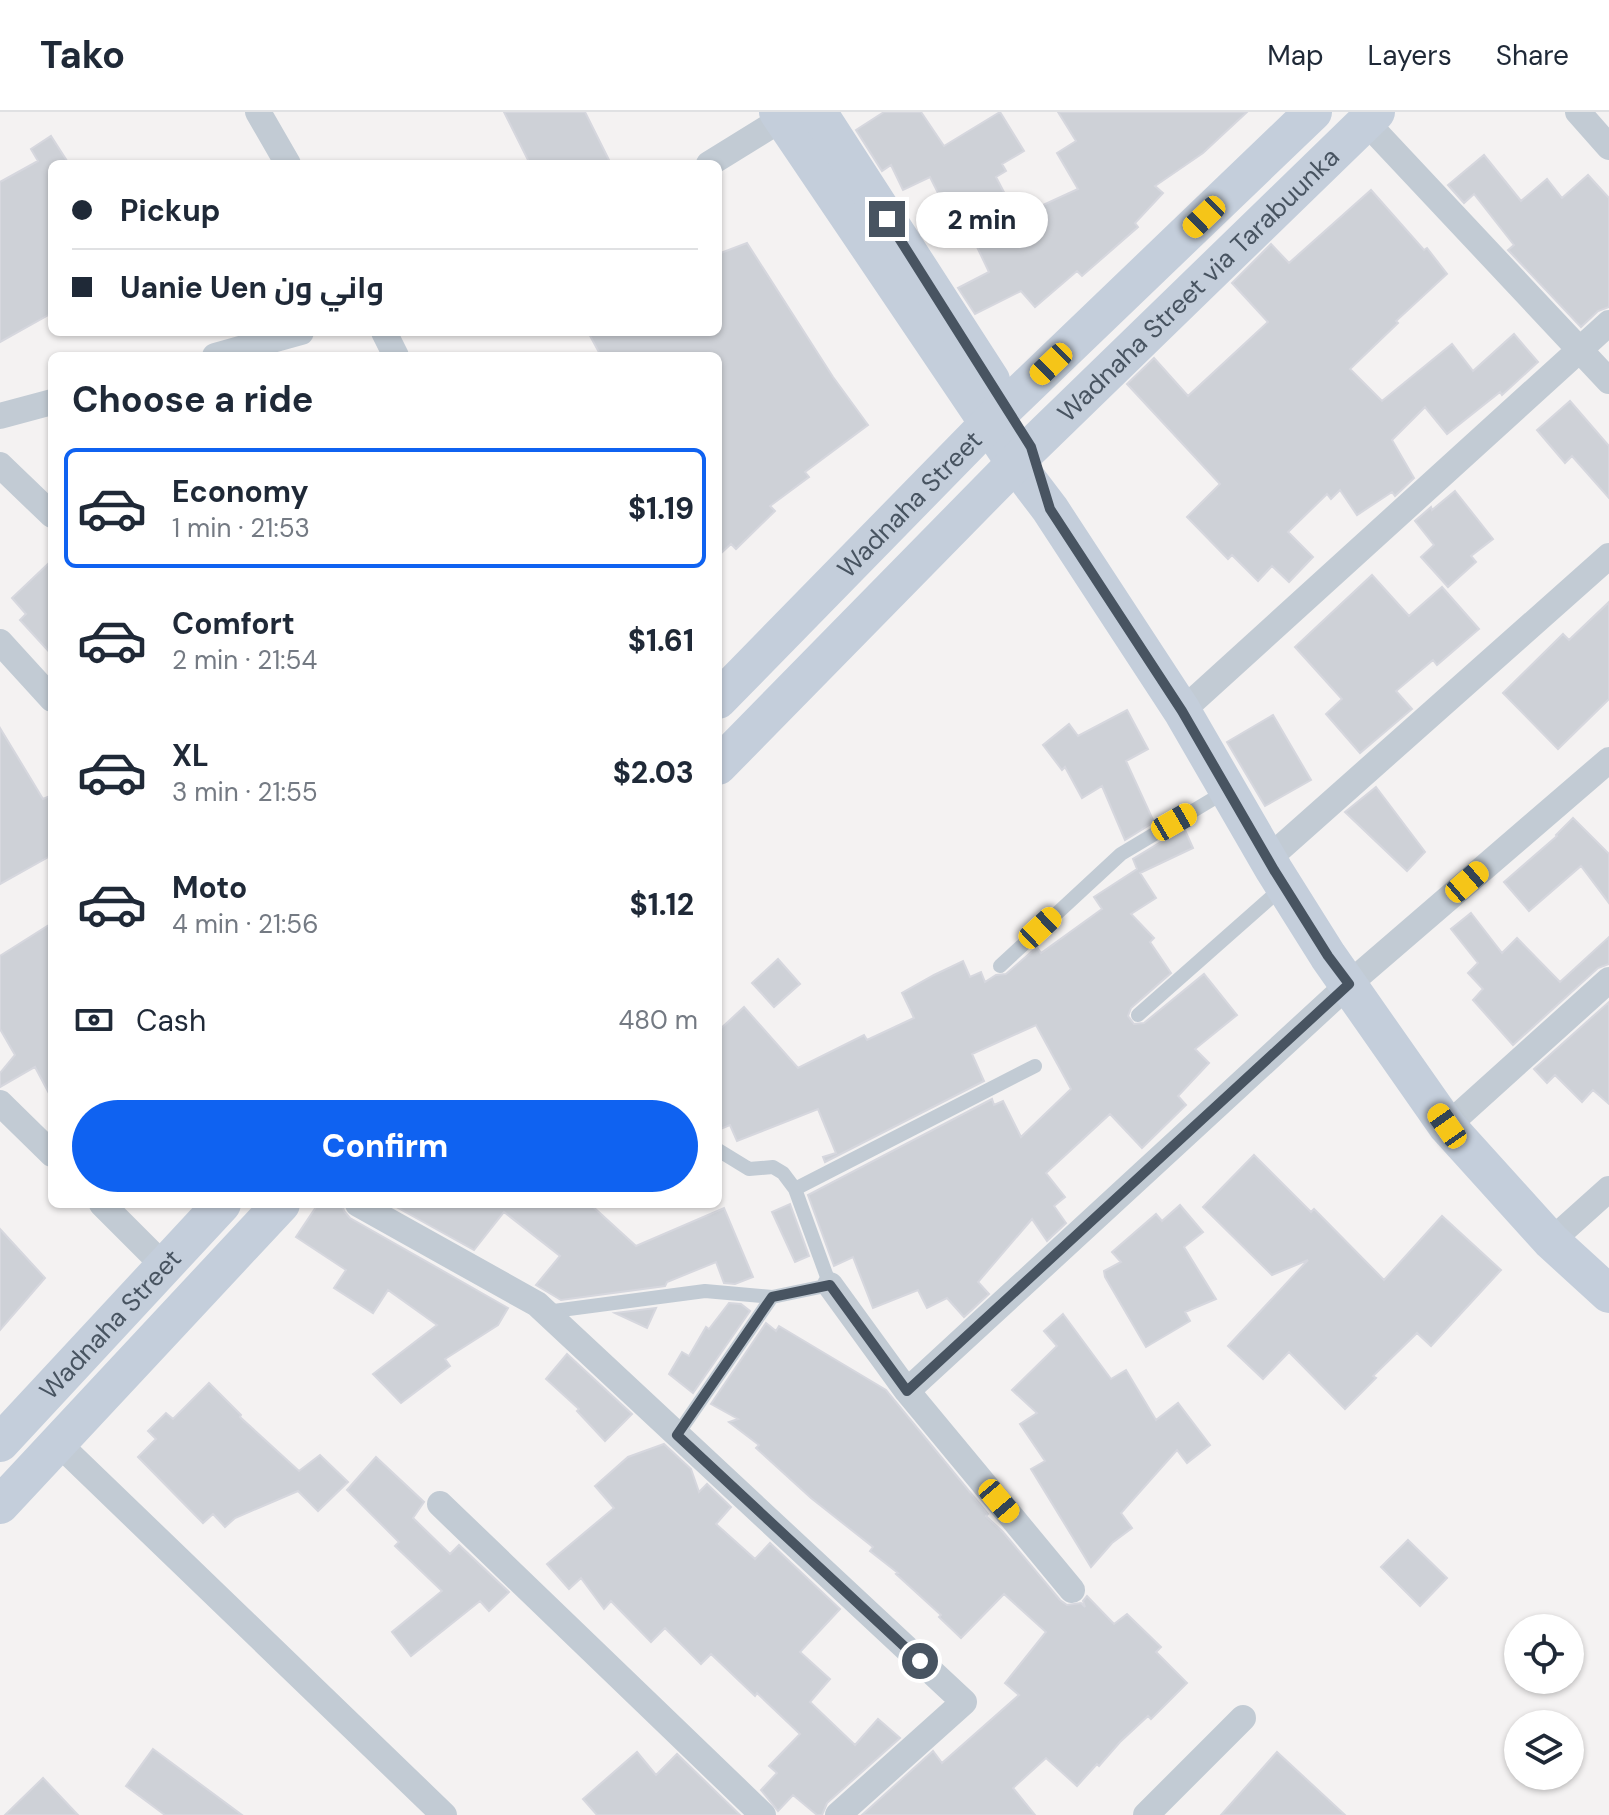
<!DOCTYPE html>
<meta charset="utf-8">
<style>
:root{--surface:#fff;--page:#f2f2f3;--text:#1f2937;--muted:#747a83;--line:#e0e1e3;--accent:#0f62f1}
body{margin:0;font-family:"DM Sans",Cairo,sans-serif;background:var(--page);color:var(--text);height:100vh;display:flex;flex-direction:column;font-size:30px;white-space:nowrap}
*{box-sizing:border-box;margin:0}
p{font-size:26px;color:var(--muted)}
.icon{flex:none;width:44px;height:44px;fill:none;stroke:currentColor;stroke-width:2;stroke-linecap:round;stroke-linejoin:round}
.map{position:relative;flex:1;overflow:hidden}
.side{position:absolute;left:48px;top:240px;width:674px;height:856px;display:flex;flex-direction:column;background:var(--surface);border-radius:12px;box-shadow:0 2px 6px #0004}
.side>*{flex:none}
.guide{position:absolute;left:48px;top:48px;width:674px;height:176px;border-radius:12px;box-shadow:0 2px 6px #0004;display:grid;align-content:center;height:176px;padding:0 24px;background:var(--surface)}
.controls{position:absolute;left:1504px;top:1502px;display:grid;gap:16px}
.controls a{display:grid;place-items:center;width:80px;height:80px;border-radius:50%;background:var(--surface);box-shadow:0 2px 6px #0004;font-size:40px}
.end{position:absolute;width:36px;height:36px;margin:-18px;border:10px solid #485461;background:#fff;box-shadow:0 0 0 4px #fff}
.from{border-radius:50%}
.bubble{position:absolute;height:56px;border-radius:28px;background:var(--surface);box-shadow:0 2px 6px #0004;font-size:26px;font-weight:800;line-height:56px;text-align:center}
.car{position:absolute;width:24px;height:48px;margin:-24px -12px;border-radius:10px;box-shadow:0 0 6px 2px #0007;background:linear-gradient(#f5c518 24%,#345 0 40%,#f5c518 0 76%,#345 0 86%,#f5c518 0)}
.guide b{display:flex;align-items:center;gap:28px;height:76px;font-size:30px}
.guide b+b{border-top:2px solid var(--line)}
.guide i{width:20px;height:20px;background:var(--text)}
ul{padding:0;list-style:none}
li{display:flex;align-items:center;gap:24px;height:120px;margin:0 16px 12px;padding:0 8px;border:4px solid transparent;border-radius:12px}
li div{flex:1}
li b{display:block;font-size:30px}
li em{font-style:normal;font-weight:800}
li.current{border-color:var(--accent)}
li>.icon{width:72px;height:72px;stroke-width:1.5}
h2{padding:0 24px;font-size:36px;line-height:96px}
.pay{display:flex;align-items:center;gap:20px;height:88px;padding:0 24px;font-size:30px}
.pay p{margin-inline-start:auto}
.action{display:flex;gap:16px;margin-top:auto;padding:16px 24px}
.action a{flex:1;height:92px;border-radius:48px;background:var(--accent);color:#fff;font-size:32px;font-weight:800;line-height:92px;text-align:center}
header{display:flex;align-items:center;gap:48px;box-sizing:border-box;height:112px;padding:0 40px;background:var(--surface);border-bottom:2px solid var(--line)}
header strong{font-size:38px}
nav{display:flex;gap:44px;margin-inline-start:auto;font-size:28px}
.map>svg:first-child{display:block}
.building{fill:#ced1d7;stroke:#d6d7de;stroke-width:2}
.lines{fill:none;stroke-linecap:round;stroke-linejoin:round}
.lane{stroke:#c2cbd4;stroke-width:14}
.street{stroke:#c2cbd4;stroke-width:26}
.secondary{stroke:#c4cedb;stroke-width:38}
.route{stroke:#485461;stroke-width:10}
.labels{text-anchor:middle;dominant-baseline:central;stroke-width:6;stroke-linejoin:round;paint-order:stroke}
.street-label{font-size:26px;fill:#485461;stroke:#fff}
</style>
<header>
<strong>Tako</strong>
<nav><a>Map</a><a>Layers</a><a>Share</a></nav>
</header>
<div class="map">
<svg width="1609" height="1703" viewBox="0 0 1609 1703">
<rect width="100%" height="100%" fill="#f4f2f2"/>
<!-- building -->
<path class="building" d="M504 0H585L611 52H530Z
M884 0H921L944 34 1000 0 1024 39 1002 52 1006 59 996 65 1017 105 1078 77 1057 41 1076 29 1058 0H1247L1203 41 1155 74 1163 81 1135 111 1138 115 1082 164 1077 159 1035 195 1021 179 975 202 958 176 989 160 977 135 981 133 959 88 945 95 930 65 903 78 891 53 882 59 856 18Z
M51 24 69 52H52V201L0 230V70L38 49 31 37Z
M1484 43 1521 89 1547 67 1562 86 1588 63 1609 86V195L1598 199 1581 215 1508 138 1514 133 1474 82 1464 91 1448 73Z
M1371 78 1424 138 1427 136 1447 162 1396 209 1398 211 1350 257 1382 289 1452 232 1473 259 1514 222 1538 250 1502 283 1500 280 1447 322 1425 295 1392 328 1414 366 1395 384 1392 380 1357 403 1340 378 1331 387 1327 382 1288 420 1313 445 1289 470 1272 454 1258 469 1232 443 1228 447 1187 405 1220 372 1127 272 1154 246 1188 284 1268 210 1232 171 1271 132 1289 151Z
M747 131 833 265 868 313 805 360 809 365 770 394 775 399 736 437 731 432 718 444V244H601L588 220H718V142Z
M1570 289 1609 334V386L1572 344 1565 351 1537 318Z
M1455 379 1493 427 1471 444 1476 450 1448 475 1421 445 1434 433 1415 409 1431 395 1432 398Z
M52 448V543L20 508 26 502 12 486Z
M1372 463 1409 504 1442 475 1479 517 1437 553 1433 548 1396 579 1412 597 1360 641 1326 602 1342 587 1295 535Z
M1609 490V587L1558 637 1503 581 1563 522 1569 528Z
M1127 598 1148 637 1126 649 1154 710 1125 728 1102 674 1082 686 1065 655 1062 658 1043 633 1069 612 1078 624Z
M1273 603 1311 668 1265 694 1227 630Z
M0 616 43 687 52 683V743L0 772Z
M1376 675 1425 740 1407 759 1345 700Z
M1573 706 1609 742V791L1581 754 1529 799 1504 770 1557 724 1556 723Z
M1184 716 1193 736 1140 761 1156 786 1131 802 1154 826 1150 830 1171 861 1131 896 1128 904 1134 912 1144 911 1204 862 1237 903 1195 937 1209 951 1178 984 1186 993 1142 1036 1110 1002 1046 1061 1065 1085 1054 1094 1066 1111 1047 1129 1032 1107 978 1170 989 1182 964 1205 947 1186 927 1196 918 1178 873 1196 853 1145 834 1154 808 1083 992 987 994 993 1003 989 1021 1025 1071 977 1036 913 972 942 984 969 825 1050 823 1045 836 1041 818 997 737 1029 730 1013 718 1018V919L744 895 798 956 864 923 867 928 914 906 902 881 934 863 963 849 970 865 981 860 985 870 996 863 1006 862 1037 835 1041 841 1102 797 1094 785 1137 757 1133 747Z
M1471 801 1502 841 1517 826 1560 870 1609 825V852L1598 856 1513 933 1473 888 1483 877 1468 861 1478 851 1451 817Z
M52 811V987L35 955 0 975V961L15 943 0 917V844Z
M778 847 800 872 774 895 752 871Z
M1609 890V992L1593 978 1582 990 1555 963 1547 971 1534 957Z
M1254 1043 1311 1100 1314 1097 1384 1168 1442 1104 1501 1158 1431 1234 1417 1221 1373 1264 1376 1266 1345 1297 1289 1240 1263 1267 1228 1234 1308 1148 1272 1163 1203 1095Z
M318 1092H342L344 1099 350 1106 508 1196 498 1213 445 1247 450 1254 401 1291 373 1262 437 1213 388 1178 373 1201 334 1176 346 1158 296 1125Z
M391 1092H590L636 1134 724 1096 753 1165 735 1172 724 1171 716 1150 667 1170 665 1174 561 1188 536 1173 560 1144 504 1100 474 1138Z
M790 1092 809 1144 795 1150 772 1100Z
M1180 1093 1203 1120 1184 1135 1216 1187 1185 1200 1190 1209 1146 1235 1105 1165 1104 1159 1121 1150 1112 1140 1156 1102 1162 1109Z
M0 1117 45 1166 0 1218Z
M729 1191 741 1192 750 1199 693 1281 669 1262 682 1240 689 1244 706 1215 709 1217Z
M656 1196 647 1216 615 1201Z
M1063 1202 1111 1267 1126 1258 1156 1308 1178 1291 1210 1333 1187 1351 1177 1338 1121 1401 1132 1416 1112 1431 1091 1455 1031 1357 1045 1349 1020 1312 1037 1301 1012 1278 1057 1234 1044 1219Z
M766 1211 776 1219 779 1214 886 1278 988 1402 986 1404 1003 1420 1060 1488 1067 1493 1081 1491 1085 1495 1083 1489 1087 1484 1114 1512 1127 1502 1161 1535 1156 1540 1187 1571 1151 1607 1148 1604 1120 1630 1099 1654 1097 1652 1077 1674 1046 1646 1013 1676 1035 1703H862L933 1639 942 1651 1019 1583 1005 1571 1046 1520 1004 1482 961 1526 939 1505 941 1503 896 1462 898 1461 870 1439 873 1435 811 1386 756 1336 759 1333 729 1310 738 1307 711 1292Z
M567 1242 632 1302 605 1329 577 1299 579 1297 546 1267Z
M209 1271 241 1303 240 1305 299 1359 320 1343 348 1370 318 1399 298 1379 235 1406 225 1415 213 1402 203 1411 138 1345 156 1327 148 1319 166 1301 173 1307Z
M664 1332 691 1357 699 1380 707 1372 731 1395 716 1412 755 1447 770 1431 840 1497 800 1540 830 1567 810 1590 855 1633 878 1607 900 1626 827 1691 822 1703H817L793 1683 778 1699 761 1678 777 1661 769 1654 800 1622 757 1581 755 1584 711 1542 701 1552 665 1516 651 1530 611 1489 604 1497 581 1466 569 1477 547 1452 614 1396 595 1374 628 1345Z
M376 1345 424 1390 413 1406 450 1442 459 1433 509 1480 489 1499 480 1489 411 1544 392 1520 442 1479 395 1434 399 1430 347 1378Z
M1408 1428 1447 1466 1420 1494 1381 1455Z
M153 1637 242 1703H165L126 1674Z
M637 1640 656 1663 677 1642 740 1703H597L583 1687Z
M1277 1640 1345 1703H1221Z
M43 1666 78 1703H5Z"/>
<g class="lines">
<!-- lane -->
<path class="lane" d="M1000 854 1121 742 1228 678
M1138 903 1284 774
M718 1038 749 1057 773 1055 783 1061 795 1077
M772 1185 830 1173 795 1077 1035 954
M546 1200 705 1179 772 1185 677 1323"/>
<!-- street -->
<path class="street" d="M258 0 288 52
M1578 0 1609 35
M1366 10 1609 269
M709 52 793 0
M384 220 396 244
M215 244 301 220
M0 304 52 290
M0 353 52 403
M0 530 52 587
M1182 599 1609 211
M1268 747 1609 444
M0 991 52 1042
M1447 1014 1609 868
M102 1092 163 1153
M358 1092 537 1192 964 1590 838 1703
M1551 1129 1609 1077
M830 1173 907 1279 1072 1478
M907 1279 1349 872 1609 648
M57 1330 444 1703
M440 1392 763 1703
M1146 1703 1243 1606"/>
<!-- secondary -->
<g class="secondary">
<path d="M778 0 1015 351 1050 397 1182 599 1274 758 1328 844 1447 1014 1551 1129 1609 1182"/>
<path d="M818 0 991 268"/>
<path id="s1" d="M718 588 989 311 1313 0"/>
<path id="s2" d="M718 654 1031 335 1376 0"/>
<path id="s3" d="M0 1331 222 1092"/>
<path d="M0 1393 281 1092"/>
</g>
</g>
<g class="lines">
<!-- route -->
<path class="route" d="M887 107 1031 335 1050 397 1182 599 1274 758 1328 844 1349 872 907 1279 830 1173 772 1185 677 1323 920 1549"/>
</g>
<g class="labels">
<!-- street labels -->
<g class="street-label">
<text stroke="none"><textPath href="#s2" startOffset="680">Wadnaha Street via Tarabuunka</textPath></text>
<text stroke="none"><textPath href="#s1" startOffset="274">Wadnaha Street</textPath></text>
<text stroke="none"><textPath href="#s3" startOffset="162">Wadnaha Street</textPath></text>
</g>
</g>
</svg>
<div class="controls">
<a><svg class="icon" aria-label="locate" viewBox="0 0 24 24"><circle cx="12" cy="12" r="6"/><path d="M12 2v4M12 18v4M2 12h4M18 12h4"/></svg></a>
<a><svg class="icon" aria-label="layers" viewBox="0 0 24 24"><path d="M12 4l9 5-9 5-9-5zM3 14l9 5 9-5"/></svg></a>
</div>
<i class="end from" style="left:920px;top:1549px"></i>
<i class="end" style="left:887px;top:107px"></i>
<div class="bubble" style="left:916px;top:80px;width:132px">2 min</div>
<i class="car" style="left:1204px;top:105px;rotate:226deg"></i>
<i class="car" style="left:1051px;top:252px;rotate:226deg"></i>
<i class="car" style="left:1174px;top:710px;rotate:60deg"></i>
<i class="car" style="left:1467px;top:770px;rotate:49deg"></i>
<i class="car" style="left:1040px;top:816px;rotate:47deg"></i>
<i class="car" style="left:1447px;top:1014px;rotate:325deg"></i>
<i class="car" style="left:999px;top:1389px;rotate:140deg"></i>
<div class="guide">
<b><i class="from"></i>Pickup</b>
<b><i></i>Uanie Uen واني ون</b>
</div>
<section class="side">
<h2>Choose a ride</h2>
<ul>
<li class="current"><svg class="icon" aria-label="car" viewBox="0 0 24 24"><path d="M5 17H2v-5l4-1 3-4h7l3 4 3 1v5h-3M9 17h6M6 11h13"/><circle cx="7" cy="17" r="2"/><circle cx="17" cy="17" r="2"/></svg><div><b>Economy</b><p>1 min · 21:53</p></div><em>$1.19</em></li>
<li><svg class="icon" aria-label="car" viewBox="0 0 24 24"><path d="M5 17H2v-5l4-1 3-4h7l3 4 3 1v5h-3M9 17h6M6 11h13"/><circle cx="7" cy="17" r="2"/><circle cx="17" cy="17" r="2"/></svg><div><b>Comfort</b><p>2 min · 21:54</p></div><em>$1.61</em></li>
<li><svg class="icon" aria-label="car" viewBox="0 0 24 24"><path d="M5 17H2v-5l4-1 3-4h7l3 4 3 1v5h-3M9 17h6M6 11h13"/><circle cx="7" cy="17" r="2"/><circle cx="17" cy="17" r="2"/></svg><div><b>XL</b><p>3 min · 21:55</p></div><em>$2.03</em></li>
<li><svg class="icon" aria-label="car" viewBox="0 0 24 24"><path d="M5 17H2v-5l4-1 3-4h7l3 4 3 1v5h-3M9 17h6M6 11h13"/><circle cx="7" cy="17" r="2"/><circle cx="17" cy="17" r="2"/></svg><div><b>Moto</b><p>4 min · 21:56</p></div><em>$1.12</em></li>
</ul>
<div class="pay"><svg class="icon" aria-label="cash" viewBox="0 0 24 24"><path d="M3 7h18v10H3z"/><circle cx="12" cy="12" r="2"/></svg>Cash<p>480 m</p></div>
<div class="action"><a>Confirm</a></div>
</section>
</div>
